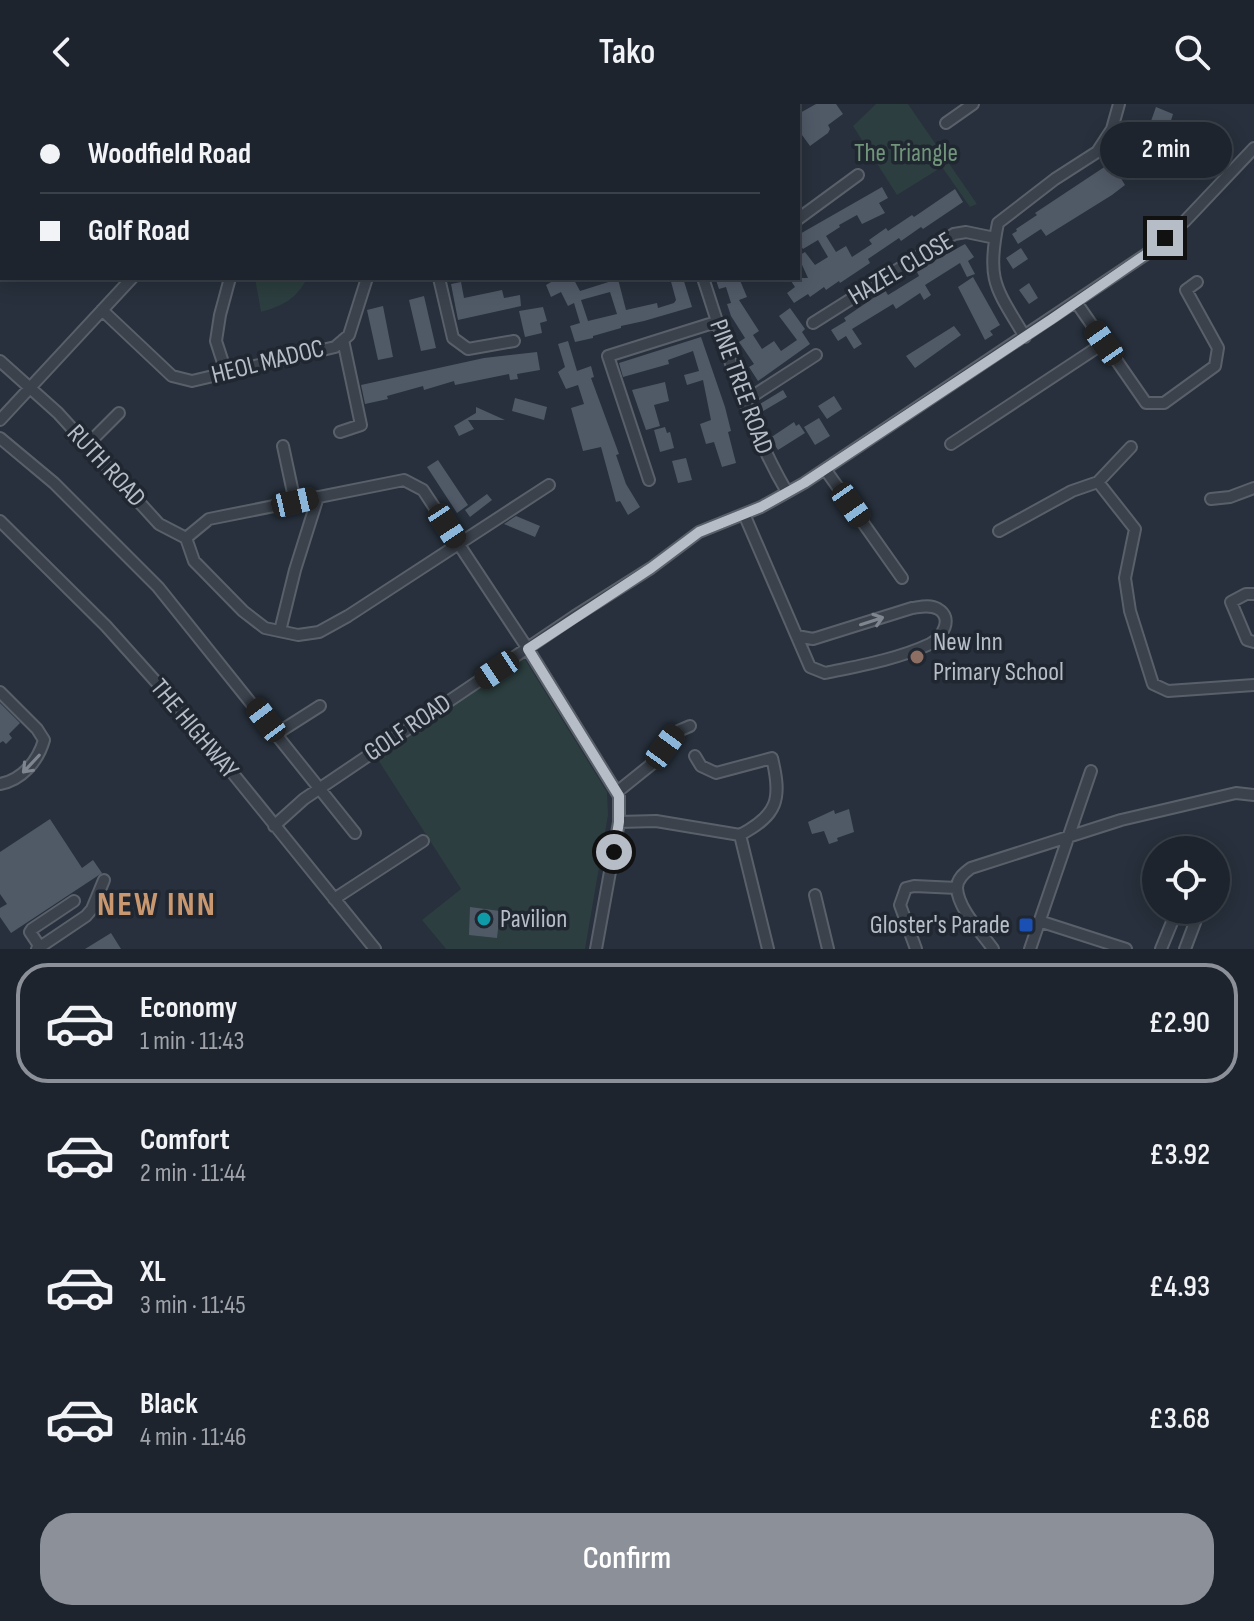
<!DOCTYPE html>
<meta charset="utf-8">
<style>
:root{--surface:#1d242d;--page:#252c35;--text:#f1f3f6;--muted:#a0a4aa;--line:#3b4149;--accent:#8c9099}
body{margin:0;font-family:"Sofia Sans Condensed",sans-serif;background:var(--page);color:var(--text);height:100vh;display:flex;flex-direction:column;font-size:30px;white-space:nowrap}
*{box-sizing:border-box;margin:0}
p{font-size:26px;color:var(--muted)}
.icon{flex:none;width:44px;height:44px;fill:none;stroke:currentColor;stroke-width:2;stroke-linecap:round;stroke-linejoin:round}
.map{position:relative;height:845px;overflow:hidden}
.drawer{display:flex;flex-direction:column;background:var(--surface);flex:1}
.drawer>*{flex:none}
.top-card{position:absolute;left:0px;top:0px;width:800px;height:176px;box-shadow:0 4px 20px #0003,0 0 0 2px var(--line);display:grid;align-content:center;height:176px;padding:0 40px;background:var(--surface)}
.buttons{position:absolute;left:1142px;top:732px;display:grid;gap:16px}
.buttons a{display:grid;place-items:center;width:88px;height:88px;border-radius:50%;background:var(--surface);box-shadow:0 4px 20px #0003,0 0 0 2px var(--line);font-size:40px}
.end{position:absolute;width:36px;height:36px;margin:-18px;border:10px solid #b7bdc7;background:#111;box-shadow:0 0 0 4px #111}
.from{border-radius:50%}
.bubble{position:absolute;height:56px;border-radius:28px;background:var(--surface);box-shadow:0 4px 20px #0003,0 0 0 2px var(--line);font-size:26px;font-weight:600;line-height:56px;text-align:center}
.car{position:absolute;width:24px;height:48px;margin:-24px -12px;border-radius:10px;box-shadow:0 0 6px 2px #0007;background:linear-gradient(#222 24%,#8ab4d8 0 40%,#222 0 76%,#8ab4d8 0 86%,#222 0)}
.top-card b{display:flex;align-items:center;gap:28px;height:76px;font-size:30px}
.top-card b+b{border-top:2px solid var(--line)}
.top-card i{width:20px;height:20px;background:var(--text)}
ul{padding:14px 0 0;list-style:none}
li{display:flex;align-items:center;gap:24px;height:120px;margin:0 16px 12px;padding:0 24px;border:4px solid transparent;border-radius:32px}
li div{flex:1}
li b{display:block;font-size:30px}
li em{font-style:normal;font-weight:600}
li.selected{border-color:var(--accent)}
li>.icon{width:72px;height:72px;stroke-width:1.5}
.cta{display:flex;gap:16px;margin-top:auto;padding:16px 40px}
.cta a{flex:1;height:92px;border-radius:32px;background:var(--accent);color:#fff;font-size:32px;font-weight:600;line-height:92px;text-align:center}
header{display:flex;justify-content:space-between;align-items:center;height:104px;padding:0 40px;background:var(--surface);font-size:36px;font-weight:600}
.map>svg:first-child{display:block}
.green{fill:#2c3e3f}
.building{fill:#505a67;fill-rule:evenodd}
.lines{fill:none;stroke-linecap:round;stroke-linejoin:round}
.minor-casing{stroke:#59606a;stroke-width:14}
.minor{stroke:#3b424c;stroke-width:10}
.oneway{stroke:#7f8690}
.route{stroke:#b7bdc7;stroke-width:10}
.education-dot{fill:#8d6e63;stroke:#202731;stroke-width:3}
.culture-dot{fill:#0f9aa8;stroke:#202731;stroke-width:3}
.transit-dot{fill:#1a4fb4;stroke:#202731;stroke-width:3}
.labels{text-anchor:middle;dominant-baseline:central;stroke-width:7;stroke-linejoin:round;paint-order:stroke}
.park-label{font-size:26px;fill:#71957a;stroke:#202731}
.street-label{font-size:26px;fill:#b7bdc7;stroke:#202731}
.poi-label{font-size:26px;fill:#b7bdc7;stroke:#202731;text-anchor:start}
.district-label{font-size:34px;font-weight:bold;letter-spacing:2px;fill:#c99870;stroke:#202731}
</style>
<header><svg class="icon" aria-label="back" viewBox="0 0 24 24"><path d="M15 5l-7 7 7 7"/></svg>Tako<svg class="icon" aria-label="search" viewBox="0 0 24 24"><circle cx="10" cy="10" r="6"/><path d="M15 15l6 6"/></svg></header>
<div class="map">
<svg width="1254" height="845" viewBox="0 0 1254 845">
<rect width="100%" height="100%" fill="#27303c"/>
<!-- green -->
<path class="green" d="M876 0H908L977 100 970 103 942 63 897 91 853 22Z
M255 174H307C297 195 282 202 261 208Z
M521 549 607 688 608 711 585 845H446L422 816 461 785 373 648Z"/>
<!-- building -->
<path class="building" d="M816 0H836L843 10 828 21 830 25 828 29 810 42 802 31 798 34V10Z
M1156 3 1173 10 1166 33 1154 47 1158 59 1148 50 1119 71 1125 81 1112 91 1046 132 1041 125 1018 140 1012 130 1017 127 1016 125 1037 111 1035 109 1142 38 1140 36 1155 19 1151 17Z
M882 83 888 94 879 99 885 109 862 120 857 111 839 121 840 123 826 132 836 148 846 142 852 153 872 140 869 136 886 124 888 127 912 111 914 113 955 85 963 98 923 125 921 123 901 137 899 134 868 155 870 159 840 179 839 177 826 186 824 183 810 193 808 190 794 199 787 189 795 183 789 174H808L798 152 805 148 815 161 828 153 818 136 803 145 798 137V131Z
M965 140 974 153 968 157 975 170 967 173 960 159 925 181 931 191 924 196 920 189 896 205 893 200 852 225 862 240 854 245 846 232 838 237 831 226 846 217 844 214 885 186 888 191 919 172 917 168 930 159Z
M1021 144 1028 155 1013 165 1006 154Z
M973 173 1000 221 990 227 993 231 985 236 958 183Z
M558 174H573L580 187 618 175 626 206 657 199 658 204 674 199 676 196 670 174H683L692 203 644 217 621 222V224L593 232V234L575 238 570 222 580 219 574 199 568 202 561 188 551 193 546 181ZM610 188 617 210 588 217 581 196Z
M722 174H739L747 193 739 196 759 227 753 231 762 245 774 237 781 247 797 236 779 212 790 204 805 225 802 228 810 240 758 277 749 263 754 260 739 238 745 234 731 212 727 200 731 199 726 183 719 185 716 176Z
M461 178 464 194 502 186 504 194 520 191 521 202 458 216 451 180Z
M1029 179 1038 194 1029 200 1019 186Z
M424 192 436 244 421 247 409 196Z
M383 202 393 253 378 256 367 206Z
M543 203 547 217 540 219 542 229 525 233 519 207Z
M954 222 961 231 915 264 906 252Z
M701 233 725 303 731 327 728 328 736 359 722 363 714 338 706 340 700 320 711 316 703 276 687 281 684 271 699 267 693 247 668 256 669 260 623 273 619 259Z
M568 237 577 267 591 262 594 273 591 274 619 350 616 351 626 380 640 403 628 411 620 397 616 398 601 343 583 347 571 304 584 300 578 281 566 285 558 268 565 263 558 240Z
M537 248 540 266 517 270 518 275 510 276 509 270 455 281 454 277 424 286 423 282 387 292 388 295 365 300 361 281 484 254Z
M665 278 669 297 654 301 660 322 646 326 632 286Z
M783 286 787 293 758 310 755 303Z
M834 292 842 305 827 315 818 302Z
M515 294 547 303 544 316 512 307Z
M476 303 505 316H468L474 325 459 332 454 322 476 309Z
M819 314 830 332 815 341 804 323Z
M794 318 796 322 799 320 805 329 778 346 770 334Z
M665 323 667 329 670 328 674 344 660 348 654 326Z
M686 354 692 376 678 379 672 357Z
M438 356 468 401 457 409 427 363Z
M487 390 492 396 470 413 465 406Z
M516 412 540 422 535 433 504 420Z
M0 599 20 619 9 630 12 634 6 640 3 637 0 639Z
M849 705 854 728 837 734 838 737 829 740 824 727 812 730 808 718 834 706 835 710Z
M50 715 82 764 93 756 102 769 11 829 0 813V804L7 800 0 790V748Z
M470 803 500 807 497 834 469 831Z
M111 829 121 845H85Z"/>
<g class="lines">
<!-- minor casing -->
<g class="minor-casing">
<path id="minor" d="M644 0 662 2
M89 2 90 0
M533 2 538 0
M790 2 792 0
M946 19 973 0
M0 111 2 113
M798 115 858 71
M439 174 453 234 468 245 514 237
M703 174C727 247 748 322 787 388
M1076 198 1146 299H1164L1215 262 1218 244 1186 186 1197 178
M102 206 172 272 192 277 335 243 349 231 367 174
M813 219 954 130 966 128 995 134
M1025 233C996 184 986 177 998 119L1055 75 1097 48 1112 25 1119 0
M0 257 58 309 159 420 186 434
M226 268 216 237 220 211 230 174
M745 297 816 251
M0 316 132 174
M340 328 361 321 343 236
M0 334 54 379 158 483 355 729
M88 340 119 309
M951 340 1104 239
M283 342 295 398
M825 365 902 474
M649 376 608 252 716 218
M1098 378 1135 425 1125 474 1130 507 1153 580 1168 587 1254 581
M1211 395 1230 393 1254 384
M744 410 810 563 825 569C859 562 898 555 930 540 942 534 954 514 938 505 930 500 920 503 912 504L813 535 797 532
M0 417 106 522 184 609 375 845
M999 427 1072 387 1098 378 1131 343
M186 434 209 415 404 376 423 386 528 545 619 692V718L596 845
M186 434 194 457 243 507 265 524 298 531 319 528 348 512 549 381
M1254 490H1246L1231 498 1247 536 1254 538
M280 527 295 466 318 393
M0 588 37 625 44 636C38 657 22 676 0 680
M276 630 320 602
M695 652 701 662 716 669 772 654C782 695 778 711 740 731
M617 688 653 659 676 628 690 622
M619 718 656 717 740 731 768 845
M274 722 304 695 575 512 651 464 699 428 761 403 804 379 1145 151 1185 117 1254 44
M815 791 828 845
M334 795 423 737
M1039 817 1126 845
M40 843 86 812 92 805 104 776
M37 845 40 843 30 828 32 825 74 797
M916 845 900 801 906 784 914 782 957 784
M993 845C982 829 958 805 957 784 957 775 964 769 971 764L1121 716 1236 689 1254 691
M1030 845 1091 667
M1161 845 1177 806
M1185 845 1199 808 1197 806"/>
</g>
<!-- minor -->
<use href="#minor" class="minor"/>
</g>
<!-- one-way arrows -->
<defs><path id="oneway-shaft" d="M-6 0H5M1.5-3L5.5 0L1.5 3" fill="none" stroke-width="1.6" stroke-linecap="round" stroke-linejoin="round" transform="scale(2)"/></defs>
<g class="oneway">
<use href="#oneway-shaft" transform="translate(872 517) rotate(-18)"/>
<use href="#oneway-shaft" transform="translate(31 660) rotate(133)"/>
</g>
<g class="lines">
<!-- route -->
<path class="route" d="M614 748 619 718V692L528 545 651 464 699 428 761 403 804 379 1052 215 1145 151 1165 134"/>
</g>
<!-- markers -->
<circle class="education-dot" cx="917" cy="553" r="8"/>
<circle class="culture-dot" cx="484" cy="815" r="8"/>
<rect class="transit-dot" x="1018" y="813" width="16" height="16" rx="4"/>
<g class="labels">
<!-- park labels -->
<g class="park-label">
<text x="906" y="49">The Triangle</text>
</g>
<!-- street labels -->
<g class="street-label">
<text transform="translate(901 165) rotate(-31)">HAZEL CLOSE</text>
<text transform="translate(268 258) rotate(-14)">HEOL MADOC</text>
<text transform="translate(741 283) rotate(70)">PINE TREE ROAD</text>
<text transform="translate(106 362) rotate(47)">RUTH ROAD</text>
<text transform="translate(408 624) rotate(-34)">GOLF ROAD</text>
<text transform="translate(194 625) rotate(50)">THE HIGHWAY</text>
</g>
<!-- poi labels -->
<g class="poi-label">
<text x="933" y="538">New Inn<tspan x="933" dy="30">Primary School</tspan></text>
<text x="500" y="815">Pavilion</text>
<text x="1010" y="821" text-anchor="end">Gloster's Parade</text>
</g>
<!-- district labels -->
<g class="district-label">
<text x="157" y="800">NEW INN</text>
</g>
</g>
</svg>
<div class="buttons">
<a><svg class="icon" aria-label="locate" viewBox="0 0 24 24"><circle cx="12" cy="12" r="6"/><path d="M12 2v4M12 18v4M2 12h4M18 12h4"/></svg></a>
</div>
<i class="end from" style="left:614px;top:748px"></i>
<i class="end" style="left:1165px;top:134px"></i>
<div class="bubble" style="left:1100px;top:18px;width:132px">2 min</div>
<i class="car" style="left:1104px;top:239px;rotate:325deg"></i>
<i class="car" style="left:295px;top:398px;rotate:77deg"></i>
<i class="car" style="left:851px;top:401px;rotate:145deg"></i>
<i class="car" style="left:447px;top:422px;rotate:147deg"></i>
<i class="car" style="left:497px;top:566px;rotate:236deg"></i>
<i class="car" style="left:266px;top:616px;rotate:323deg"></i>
<i class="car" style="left:665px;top:643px;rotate:36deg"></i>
<div class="top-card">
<b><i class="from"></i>Woodfield Road</b>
<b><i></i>Golf Road</b>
</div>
</div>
<section class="drawer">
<ul>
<li class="selected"><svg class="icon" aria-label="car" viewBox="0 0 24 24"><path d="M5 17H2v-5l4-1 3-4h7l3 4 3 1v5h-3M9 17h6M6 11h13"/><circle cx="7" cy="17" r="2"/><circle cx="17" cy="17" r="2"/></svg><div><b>Economy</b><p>1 min · 11:43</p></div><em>£2.90</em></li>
<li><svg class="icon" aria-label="car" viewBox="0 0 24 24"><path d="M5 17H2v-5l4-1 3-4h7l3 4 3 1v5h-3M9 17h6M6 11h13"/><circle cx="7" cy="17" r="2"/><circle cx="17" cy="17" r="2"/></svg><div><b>Comfort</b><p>2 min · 11:44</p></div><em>£3.92</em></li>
<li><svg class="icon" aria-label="car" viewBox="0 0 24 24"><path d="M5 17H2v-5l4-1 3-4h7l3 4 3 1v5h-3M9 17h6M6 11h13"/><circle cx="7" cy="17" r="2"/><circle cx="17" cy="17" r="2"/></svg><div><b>XL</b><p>3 min · 11:45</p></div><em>£4.93</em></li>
<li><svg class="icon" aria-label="car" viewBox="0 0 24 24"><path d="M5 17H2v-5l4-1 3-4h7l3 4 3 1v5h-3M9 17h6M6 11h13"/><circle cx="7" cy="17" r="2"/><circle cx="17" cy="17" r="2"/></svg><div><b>Black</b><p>4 min · 11:46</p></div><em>£3.68</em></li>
</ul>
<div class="cta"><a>Confirm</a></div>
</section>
